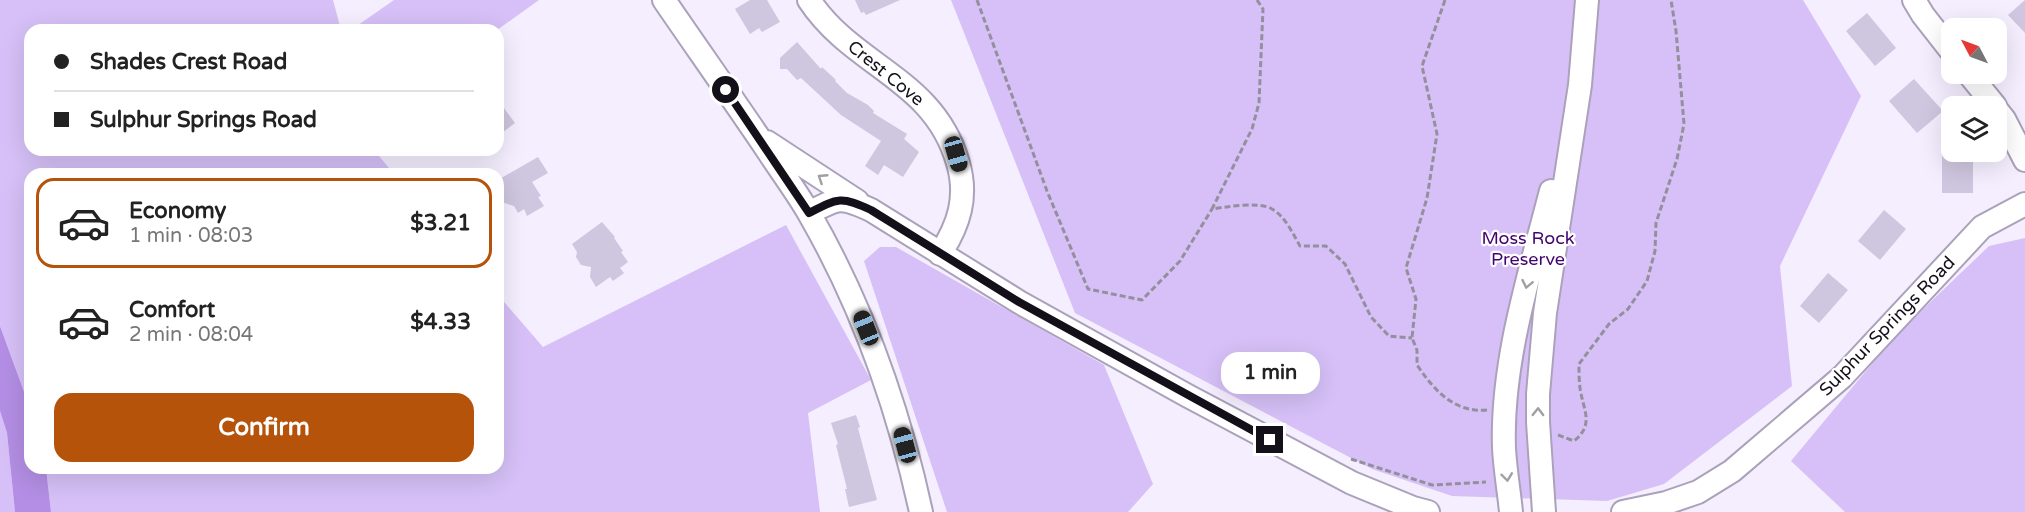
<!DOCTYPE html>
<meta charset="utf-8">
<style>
:root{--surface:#fff;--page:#f2f2f2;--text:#222;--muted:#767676;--line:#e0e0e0;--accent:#b45309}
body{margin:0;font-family:"Varela Round",sans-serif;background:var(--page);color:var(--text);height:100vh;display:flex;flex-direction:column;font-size:22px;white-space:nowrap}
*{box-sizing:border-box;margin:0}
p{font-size:20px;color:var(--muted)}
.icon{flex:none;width:33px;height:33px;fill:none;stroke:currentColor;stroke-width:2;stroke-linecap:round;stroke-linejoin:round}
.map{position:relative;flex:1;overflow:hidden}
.side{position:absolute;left:24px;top:168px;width:480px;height:306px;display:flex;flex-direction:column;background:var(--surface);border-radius:18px;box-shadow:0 6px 24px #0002}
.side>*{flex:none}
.top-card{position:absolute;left:24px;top:24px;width:480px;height:132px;border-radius:18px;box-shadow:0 6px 24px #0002;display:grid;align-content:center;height:132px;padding:0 30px;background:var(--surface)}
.needle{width:39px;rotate:311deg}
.fabs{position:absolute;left:1941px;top:18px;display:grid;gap:12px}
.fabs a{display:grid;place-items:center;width:66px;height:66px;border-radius:12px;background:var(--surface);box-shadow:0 6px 24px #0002;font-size:30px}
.end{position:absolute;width:27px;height:27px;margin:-14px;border:8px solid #141019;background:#fff;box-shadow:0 0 0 3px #fff}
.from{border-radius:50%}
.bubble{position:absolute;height:42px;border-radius:18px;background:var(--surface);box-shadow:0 6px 24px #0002;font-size:20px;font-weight:700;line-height:42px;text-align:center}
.car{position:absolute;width:18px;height:36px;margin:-18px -9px;border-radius:8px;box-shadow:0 0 4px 2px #0007;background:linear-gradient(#222 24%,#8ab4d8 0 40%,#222 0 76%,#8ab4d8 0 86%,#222 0)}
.top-card b{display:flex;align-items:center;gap:21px;height:57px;font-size:22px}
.top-card b+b{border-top:2px solid var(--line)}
.top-card i{width:15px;height:15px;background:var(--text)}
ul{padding:10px 0 0;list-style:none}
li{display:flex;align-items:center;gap:18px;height:90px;margin:0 12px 9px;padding:0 18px;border:3px solid transparent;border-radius:18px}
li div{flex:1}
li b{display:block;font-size:22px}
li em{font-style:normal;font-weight:700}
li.active{border-color:var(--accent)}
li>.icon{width:54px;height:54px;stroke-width:1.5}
.cta{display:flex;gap:12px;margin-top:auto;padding:12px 30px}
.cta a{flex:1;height:69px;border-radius:18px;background:var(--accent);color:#fff;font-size:24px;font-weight:700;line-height:69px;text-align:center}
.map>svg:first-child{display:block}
.green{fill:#d6c0f7}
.water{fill:#b38ee4}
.building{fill:#cfc6df}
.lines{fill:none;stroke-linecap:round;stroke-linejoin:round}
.minor-casing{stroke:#aba1ba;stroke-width:26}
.path{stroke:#948f9c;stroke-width:3;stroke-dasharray:6 3;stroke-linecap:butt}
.minor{stroke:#fff;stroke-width:22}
.oneway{stroke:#a19fa3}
.route{stroke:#141019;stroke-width:8}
.labels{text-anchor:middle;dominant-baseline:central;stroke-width:4.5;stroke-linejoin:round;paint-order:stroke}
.street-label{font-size:18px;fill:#141019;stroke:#fff}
.park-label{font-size:18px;fill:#42036f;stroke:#fff}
</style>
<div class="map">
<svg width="2025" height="512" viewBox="0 0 2025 512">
<rect width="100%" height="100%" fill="#f4eefe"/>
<!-- green -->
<path class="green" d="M0 0H333L341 30H30V150H374L394 174H30V408L0 326Z
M394 0H539L497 30H351Z
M951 0H1803L1861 96 1780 266 1792 386 1664 484 1607 501 1452 496 1372 469 1075 313Z
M786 225 871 380 808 413 820 512H51L46 468H498V295L543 347Z
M2025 238V512H1845L1791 461 1895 336 1989 246Z
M880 247H896L1104 365 1153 484 1128 512H947L864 261Z
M0 411 7 433 15 512H0Z"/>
<!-- water -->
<path class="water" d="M0 326 30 408V468H46L51 512H15L7 433 0 411Z"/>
<!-- building -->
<path class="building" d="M750 0H767L780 22 762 32 759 28 750 34 735 9Z
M855 0H900L866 15 864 12 861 13Z
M2025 0V33L2008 15Z
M1867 13 1896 48 1875 66 1846 31Z
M797 42 821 69 822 67 836 80 835 81 847 93 868 105 874 111 873 113 907 134 904 139 919 152 903 177 884 165 878 175 865 166 881 141 841 115 801 78 797 80 787 69H780V58Z
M1914 79 1943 111 1917 133 1889 101Z
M498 100 515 123 498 136Z
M1942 153H1973V193H1942Z
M538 157 548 173 532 182 541 196 538 197 544 206 527 216 524 209 518 213 514 206 498 201V180Z
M1884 210 1906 229 1880 260 1858 241Z
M602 222 615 237 614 238 623 251 621 252 628 262 620 268 624 273 613 281 610 277 596 287 590 277 591 267 581 265 576 257 577 252 572 244Z
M1828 273 1848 290 1819 323 1800 306Z
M856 415 860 427 858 428 877 500 849 507 845 489H847L836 445 838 444 831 423Z"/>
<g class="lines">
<!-- minor casing -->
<g class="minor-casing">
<path id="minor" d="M664 0C699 51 735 102 770 154 783 174 798 194 810 215 864 309 898 406 921 512
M809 0C854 68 934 78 958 163 968 197 959 225 940 254
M1914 0 1923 15 1952 52
M1969 74 1995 106
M1996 109 2004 119 2025 160
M767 142 857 201
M809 213C839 197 841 196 871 210L1019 302 1188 396 1352 483 1413 508 1428 512
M1511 512C1509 491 1505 469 1504 448 1501 363 1530 272 1551 191
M1544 512 1538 422V394L1545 313 1580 85 1587 0
M1623 512 1666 503 1698 492 1732 471 1842 377 1982 227 2025 204"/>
</g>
<!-- path -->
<path class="path" d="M977 0 1047 191 1088 289 1142 300 1180 261 1212 209
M1257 0 1263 9 1259 103 1252 129 1212 209C1226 207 1259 201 1272 209 1285 216 1293 234 1300 246H1326L1345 264 1371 317 1389 336 1412 338
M1445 0 1422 66 1437 134 1427 198 1406 268 1416 299 1412 338 1417 350V365C1434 390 1454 413 1487 410
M1558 435 1574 441C1595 424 1583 410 1580 388 1579 381 1579 372 1579 364L1609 324 1628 309 1647 281 1655 251 1656 223 1677 159 1684 124 1676 31 1671 0
M1351 459 1432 485 1486 482"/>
<!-- minor -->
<use href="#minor" class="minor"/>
</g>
<!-- one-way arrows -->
<defs><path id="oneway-chevron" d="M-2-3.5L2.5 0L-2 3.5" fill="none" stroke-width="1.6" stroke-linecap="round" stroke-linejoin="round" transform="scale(1.5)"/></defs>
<g class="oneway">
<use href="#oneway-chevron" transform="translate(822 178) rotate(-147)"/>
<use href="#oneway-chevron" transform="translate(1527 284) rotate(102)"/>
<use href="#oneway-chevron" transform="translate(1538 412) rotate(-89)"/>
<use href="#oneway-chevron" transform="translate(1507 477) rotate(83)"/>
</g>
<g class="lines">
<!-- route -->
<path class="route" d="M726 90 809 213C838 198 841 196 871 210L1019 302 1270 440"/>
</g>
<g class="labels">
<!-- street labels -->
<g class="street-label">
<text transform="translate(886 73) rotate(39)">Crest Cove</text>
<text transform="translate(1887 326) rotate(-46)">Sulphur Springs Road</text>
</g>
<!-- park labels -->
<g class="park-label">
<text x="1528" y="238">Moss Rock<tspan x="1528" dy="21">Preserve</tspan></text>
</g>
</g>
</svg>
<div class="fabs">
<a><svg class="needle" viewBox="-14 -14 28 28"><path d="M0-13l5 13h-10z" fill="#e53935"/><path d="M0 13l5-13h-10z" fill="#767676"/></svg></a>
<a><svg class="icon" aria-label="layers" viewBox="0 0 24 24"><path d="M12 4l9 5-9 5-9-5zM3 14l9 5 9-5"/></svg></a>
</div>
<i class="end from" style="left:726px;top:90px"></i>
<i class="end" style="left:1270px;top:440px"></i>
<div class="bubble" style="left:1221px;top:352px;width:99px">1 min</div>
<i class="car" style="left:956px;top:154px;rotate:164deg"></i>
<i class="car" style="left:866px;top:328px;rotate:338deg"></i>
<i class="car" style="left:905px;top:445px;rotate:345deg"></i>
<div class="top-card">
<b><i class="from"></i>Shades Crest Road</b>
<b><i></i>Sulphur Springs Road</b>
</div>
<section class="side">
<ul>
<li class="active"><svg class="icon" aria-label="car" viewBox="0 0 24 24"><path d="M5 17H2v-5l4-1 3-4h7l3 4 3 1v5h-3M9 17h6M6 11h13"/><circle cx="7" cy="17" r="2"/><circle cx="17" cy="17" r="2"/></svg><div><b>Economy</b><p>1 min · 08:03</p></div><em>$3.21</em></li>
<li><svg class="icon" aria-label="car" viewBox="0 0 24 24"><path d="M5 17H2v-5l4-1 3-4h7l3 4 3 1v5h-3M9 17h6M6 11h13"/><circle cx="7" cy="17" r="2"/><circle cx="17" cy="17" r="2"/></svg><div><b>Comfort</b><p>2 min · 08:04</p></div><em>$4.33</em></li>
</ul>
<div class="cta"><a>Confirm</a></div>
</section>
</div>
